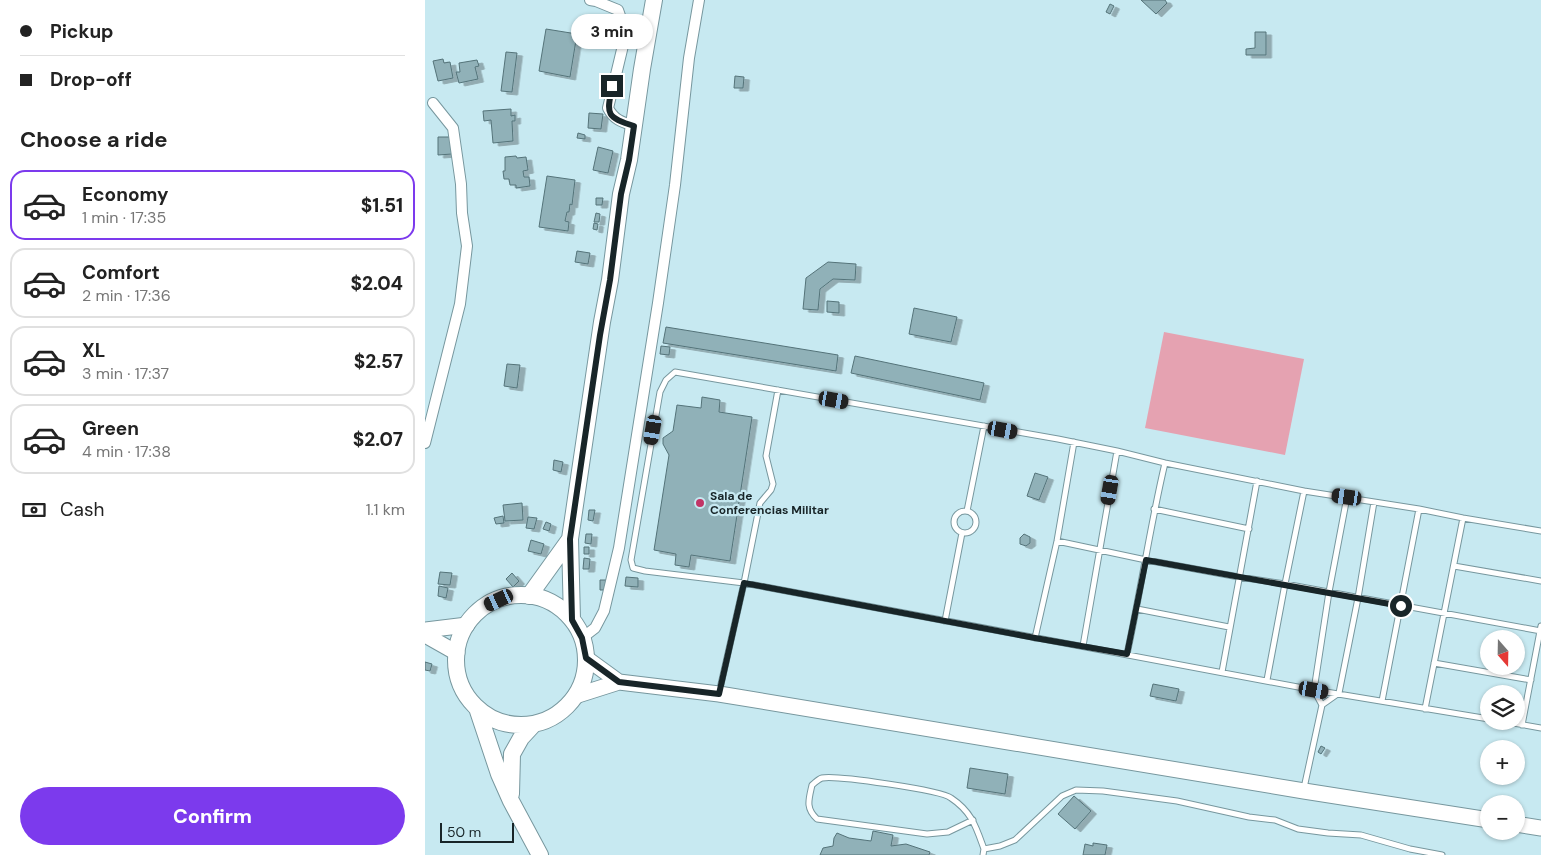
<!DOCTYPE html>
<meta charset="utf-8">
<style>
:root{--surface:#fff;--page:#f2f2f2;--text:#222;--muted:#767676;--line:#e0e0e0;--accent:#7c3aed}
body{margin:0;font-family:"DM Sans",sans-serif;background:var(--page);color:var(--text);height:100vh;display:flex;flex-direction:column;font-size:19px;white-space:nowrap}
*{box-sizing:border-box;margin:0}
p{font-size:16px;color:var(--muted)}
.icon{flex:none;width:28px;height:28px;fill:none;stroke:currentColor;stroke-width:2;stroke-linecap:round;stroke-linejoin:round}
.map{position:relative;flex:1;overflow:hidden}
.panel{display:flex;flex-direction:column;background:var(--surface);width:425px}
.panel>*{flex:none}
.guide{display:grid;align-content:center;height:110px;padding:0 20px;background:var(--surface)}
.needle{width:32px;rotate:160deg}
.tools{position:absolute;left:1055px;top:630px;display:grid;gap:10px}
.tools a{display:grid;place-items:center;width:45px;height:45px;border-radius:50%;background:var(--surface);box-shadow:0 1px 4px #0004;font-size:25px}
.scale{position:absolute;left:15px;bottom:12px;width:74px;box-sizing:border-box;padding-left:5px;border:2px solid #182528;border-top:0;font-size:14px;line-height:18px;white-space:nowrap;color:#182528;-webkit-text-stroke:4px #c7e9f1;paint-order:stroke}
.end{position:absolute;width:22px;height:22px;margin:-11px;border:6px solid #182528;background:#fff;box-shadow:0 0 0 2px #fff}
.from{border-radius:50%}
.bubble{position:absolute;height:35px;border-radius:18px;background:var(--surface);box-shadow:0 1px 4px #0004;font-size:16px;font-weight:800;line-height:35px;text-align:center}
.car{position:absolute;width:15px;height:30px;margin:-15px -8px;border-radius:6px;box-shadow:0 0 4px 1px #0007;background:linear-gradient(#222 24%,#8ab4d8 0 40%,#222 0 76%,#8ab4d8 0 86%,#222 0)}
.guide b{display:flex;align-items:center;gap:18px;height:48px;font-size:19px}
.guide b+b{border-top:1px solid var(--line)}
.guide i{width:12px;height:12px;background:var(--text)}
ul{padding:0;list-style:none}
li{display:flex;align-items:center;gap:15px;height:70px;margin:0 10px 8px;padding:0 10px;border:2px solid var(--line);border-radius:15px}
li div{flex:1}
li b{display:block;font-size:19px}
li em{font-style:normal;font-weight:800}
li.current{border-color:var(--accent)}
li>.icon{width:45px;height:45px;stroke-width:1.5}
h2{padding:0 20px;font-size:22px;line-height:60px}
.pay{display:flex;align-items:center;gap:12px;height:55px;padding:0 20px;font-size:19px}
.pay p{margin-inline-start:auto}
.button{display:flex;gap:10px;margin-top:auto;padding:10px 20px}
.button a{flex:1;height:58px;border-radius:30px;background:var(--accent);color:#fff;font-size:20px;font-weight:800;line-height:58px;text-align:center}
main{display:flex;flex:1;min-height:0}
.map>svg:first-child{display:block}
.green{fill:#e5a2b1}
.building{fill:#90b1b8;stroke:#547379;filter:url(#shadow)}
.lines{fill:none;stroke-linecap:round;stroke-linejoin:round}
.lane-casing{stroke:#77979e;stroke-width:7}
.street-casing{stroke:#77979e;stroke-width:12}
.secondary-casing{stroke:#77979e;stroke-width:17}
.primary-casing{stroke:#77979e;stroke-width:18}
.lane{stroke:#fff;stroke-width:5}
.street{stroke:#fff;stroke-width:10}
.secondary{stroke:#fff;stroke-width:15}
.primary{stroke:#fff;stroke-width:16}
.route{stroke:#182528;stroke-width:6}
.poi-dot{fill:#c13566;stroke:#c7e9f1;stroke-width:2}
.labels{text-anchor:middle;dominant-baseline:central;stroke-width:4.5;stroke-linejoin:round;paint-order:stroke}
.poi-label{font-size:12px;font-weight:bold;fill:#182528;stroke:#c7e9f1;text-anchor:start}
</style>
<main>
<section class="panel">
<div class="guide">
<b><i class="from"></i>Pickup</b>
<b><i></i>Drop-off</b>
</div>
<h2>Choose a ride</h2>
<ul>
<li class="current"><svg class="icon" aria-label="car" viewBox="0 0 24 24"><path d="M5 17H2v-5l4-1 3-4h7l3 4 3 1v5h-3M9 17h6M6 11h13"/><circle cx="7" cy="17" r="2"/><circle cx="17" cy="17" r="2"/></svg><div><b>Economy</b><p>1 min · 17:35</p></div><em>$1.51</em></li>
<li><svg class="icon" aria-label="car" viewBox="0 0 24 24"><path d="M5 17H2v-5l4-1 3-4h7l3 4 3 1v5h-3M9 17h6M6 11h13"/><circle cx="7" cy="17" r="2"/><circle cx="17" cy="17" r="2"/></svg><div><b>Comfort</b><p>2 min · 17:36</p></div><em>$2.04</em></li>
<li><svg class="icon" aria-label="car" viewBox="0 0 24 24"><path d="M5 17H2v-5l4-1 3-4h7l3 4 3 1v5h-3M9 17h6M6 11h13"/><circle cx="7" cy="17" r="2"/><circle cx="17" cy="17" r="2"/></svg><div><b>XL</b><p>3 min · 17:37</p></div><em>$2.57</em></li>
<li><svg class="icon" aria-label="car" viewBox="0 0 24 24"><path d="M5 17H2v-5l4-1 3-4h7l3 4 3 1v5h-3M9 17h6M6 11h13"/><circle cx="7" cy="17" r="2"/><circle cx="17" cy="17" r="2"/></svg><div><b>Green</b><p>4 min · 17:38</p></div><em>$2.07</em></li>
</ul>
<div class="pay"><svg class="icon" aria-label="cash" viewBox="0 0 24 24"><path d="M3 7h18v10H3z"/><circle cx="12" cy="12" r="2"/></svg>Cash<p>1.1 km</p></div>
<div class="button"><a>Confirm</a></div>
</section>
<div class="map">
<svg width="1116" height="855" viewBox="0 0 1116 855">
<defs>
<filter id="shadow"><feDropShadow dx="5.5" dy="3" stdDeviation="0" flood-color="#0004"/></filter>
</defs>
<rect width="100%" height="100%" fill="#c7e9f1"/>
<!-- green -->
<path class="green" d="M739 332 879 359 860 455 720 428Z"/>
<!-- building -->
<path class="building" d="M716 0H740L742 3 731 14Z
M685 4 689 6 685 14 681 12Z
M121 29 152 34 145 77 114 71Z
M830 32H841V55H821V49L830 48Z
M81 52 92 53 87 92 76 91Z
M18 59 19 63 25 62 28 78 13 81 8 61Z
M52 60 54 66 50 67 53 79 34 83 31 72H35L34 63Z
M310 76 319 77 318 88H309Z
M86 109V116L90 115V121H87L88 141 68 143 66 120 59 121 58 111Z
M164 113 178 114 176 129 163 128Z
M153 133 160 135V139L152 138Z
M13 137H26L27 154 13 155Z
M173 147 188 151 183 173 168 170Z
M91 156 92 158 101 157 103 170 98 171 99 177H104L105 186 91 188V185H85L84 179H79L78 171H80V157Z
M122 176 150 180 147 205 145 204 144 212H142L140 221 144 222 143 231 114 227Z
M171 198H178L177 205H171Z
M171 213 175 214 174 222H169Z
M169 223 173 224 172 230 168 229Z
M152 251 165 253 163 264 150 262Z
M403 262 431 264 430 280 408 279 395 289 393 310 378 309 381 278Z
M402 301 414 302V313L402 312Z
M489 308 532 317 526 342 484 334Z
M241 327 413 355 411 371 238 343Z
M236 346 245 347 244 355 235 354Z
M430 356 559 383 555 400 426 373Z
M82 364 95 365 92 388 79 386Z
M277 397 295 400 294 412 327 417 305 561 266 555 264 567 250 565 251 554 229 550 244 455 238 444V438L248 431 252 405 276 408Z
M129 460 138 462 136 472 128 470Z
M610 473 623 477 614 500 602 496Z
M97 503 98 520 80 521 78 505Z
M164 510H170L168 521 163 520Z
M78 516 79 523 71 524 69 518Z
M103 517 112 518 109 529 101 528Z
M121 522 126 524 124 531 118 529Z
M161 534H167L166 544 160 543Z
M599 534 605 537V543L601 546 595 544V538Z
M106 540 119 544 116 554 103 551Z
M159 547H164V554H159Z
M159 558 165 559 164 569H158Z
M15 572 27 573 25 585 13 584Z
M87 573 94 581 88 587 81 579Z
M201 577 213 578V587L200 586Z
M175 580H182V590H175Z
M14 586 23 588 21 598 13 596Z
M0 662 7 664 5 671 0 670Z
M728 684 754 689 751 701 725 696Z
M896 746 900 748 896 754 893 752Z
M545 768 583 774 580 794 542 788Z
M649 796 666 811 650 829 633 814Z
M448 831 468 835 466 846 481 844 505 852 504 855H395L398 848 408 846 409 838 412 833 424 838 446 841Z
M668 843 682 845 680 855H658L660 844 668 846Z"/>
<g class="lines">
<!-- lane casing -->
<g class="lane-casing">
<path id="lane" d="M729 509 824 529
M529 522a11 11 0 1 1 22 0a11 11 0 1 1-22 0Z
M542 511 559 426
M632 541 721 560 814 577 860 584 1116 631
M1029 566 1116 581
M712 609 804 627
M520 621 537 533
M610 638 632 541 649 442
M658 646 692 451
M702 654C716 590 725 526 740 463
M1009 663 1106 680
M797 672 832 481
M842 680 860 584 879 491
M294 693 319 583 335 503 346 490 348 484 341 456 353 390
M957 701 994 509
M897 705 914 693 933 598 949 502
M1000 709 1038 518
M1064 719 889 690 319 583 220 571 208 568 206 560 235 392 241 380 250 372 633 439 692 451 740 463 879 491 994 509 1038 518 1116 531
M1077 721 1116 728
M1097 725 1116 626
M879 788 897 705 889 690 904 592 922 497
M548 820 523 832 502 834 392 819C380 808 384 799 387 785 390 783 393 779 397 778 410 775 516 790 526 798 547 812 551 827 559 849
M558 855 559 849 575 846 590 840 637 796 651 790 678 791 752 801 824 817 850 820 873 829 903 833 936 835 985 849 1017 855"/>
</g>
<!-- street casing -->
<g class="street-casing">
<path id="street" d="M165 0 171 1 193 10 201 33 183 108C189 120 197 122 209 126
M0 443 35 304 42 246 37 213 36 184 28 128 8 103
M157 638 170 628 179 611 194 548 233 303 250 185 264 58 274 0"/>
</g>
<!-- secondary casing -->
<g class="secondary-casing">
<path id="secondary" d="M0 630 42 625
M0 635 32 653
M161 658 194 682
M150 696 194 682 294 694 879 791 1064 820
M1091 824 1116 828"/>
</g>
<!-- primary casing -->
<g class="primary-casing">
<path id="primary" d="M31 660a65 65 0 1 1 130 0a65 65 0 1 1-130 0Z
M104 596 145 539
M147 620 145 539 177 322 185 280 196 194 204 160 217 69 229 0
M52 708 74 774 86 801 115 855
M86 794 87 754 96 738 109 724"/>
</g>
<!-- lane -->
<use href="#lane" class="lane"/>
<!-- street -->
<use href="#street" class="street"/>
<!-- secondary -->
<use href="#secondary" class="secondary"/>
<!-- primary -->
<use href="#primary" class="primary"/>
</g>
<g class="lines">
<!-- route -->
<path class="route" d="M187 86C182 114 180 117 209 126L204 160 196 194 185 280 175 335 145 539 147 620 157 638 161 658 194 682 294 694 319 583 610 638 702 654 721 560 976 606"/>
</g>
<!-- markers -->
<circle class="poi-dot" cx="275" cy="503" r="5"/>
<g class="labels">
<!-- poi labels -->
<g class="poi-label">
<text x="285" y="496">Sala de<tspan x="285" dy="14">Conferencias Militar</tspan></text>
</g>
</g>
</svg>
<div class="tools">
<a><svg class="needle" viewBox="-14 -14 28 28"><path d="M0-13l5 13h-10z" fill="#e53935"/><path d="M0 13l5-13h-10z" fill="#767676"/></svg></a>
<a><svg class="icon" aria-label="layers" viewBox="0 0 24 24"><path d="M12 4l9 5-9 5-9-5zM3 14l9 5 9-5"/></svg></a>
<a>+</a>
<a>−</a>
</div>
<div class="scale">50 m</div>
<i class="end from" style="left:976px;top:606px"></i>
<i class="end" style="left:187px;top:86px"></i>
<div class="bubble" style="left:146px;top:14px;width:82px">3 min</div>
<i class="car" style="left:409px;top:400px;rotate:100deg"></i>
<i class="car" style="left:228px;top:430px;rotate:190deg"></i>
<i class="car" style="left:578px;top:430px;rotate:100deg"></i>
<i class="car" style="left:685px;top:490px;rotate:190deg"></i>
<i class="car" style="left:922px;top:497px;rotate:278deg"></i>
<i class="car" style="left:74px;top:600px;rotate:245deg"></i>
<i class="car" style="left:889px;top:690px;rotate:100deg"></i>
</div>
</main>
